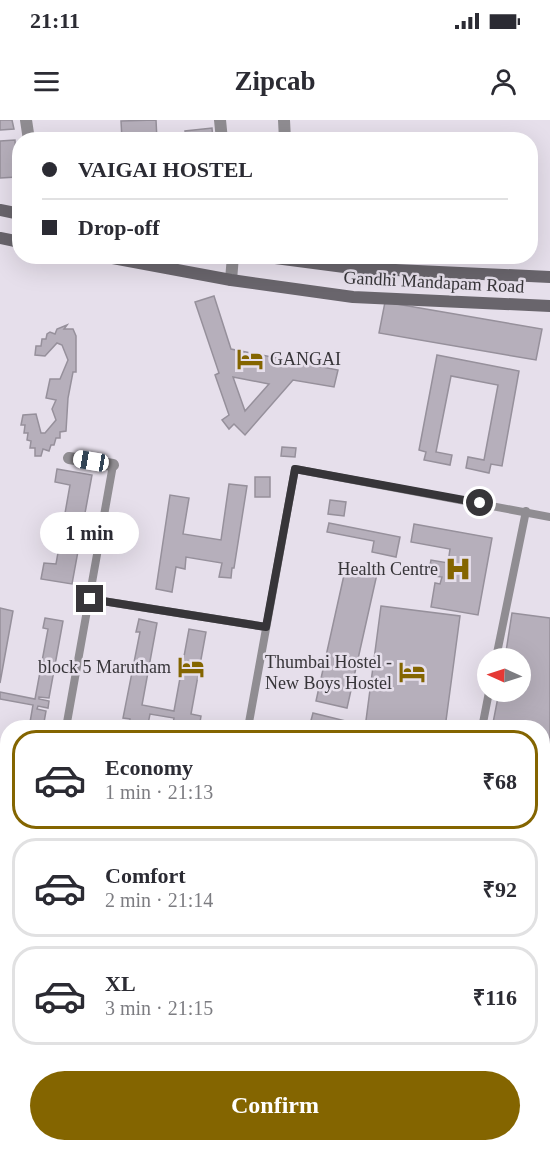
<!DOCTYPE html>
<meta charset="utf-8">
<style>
:root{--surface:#fff;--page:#f7f7f7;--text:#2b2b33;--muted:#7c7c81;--line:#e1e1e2;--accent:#846500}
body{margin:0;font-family:Georgia,serif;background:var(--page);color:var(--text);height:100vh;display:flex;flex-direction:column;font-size:22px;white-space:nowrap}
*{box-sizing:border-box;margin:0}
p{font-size:20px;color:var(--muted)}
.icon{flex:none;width:33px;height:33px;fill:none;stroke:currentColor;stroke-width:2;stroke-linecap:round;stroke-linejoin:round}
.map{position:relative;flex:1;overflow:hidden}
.panel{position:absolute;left:0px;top:600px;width:550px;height:432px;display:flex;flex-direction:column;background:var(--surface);border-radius:24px 24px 0 0;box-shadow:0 6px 24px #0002}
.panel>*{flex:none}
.top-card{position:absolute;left:12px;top:12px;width:526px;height:132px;border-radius:24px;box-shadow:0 6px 24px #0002;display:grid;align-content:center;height:132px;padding:0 30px;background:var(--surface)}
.needle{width:39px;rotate:273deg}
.fabs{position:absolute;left:477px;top:528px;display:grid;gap:12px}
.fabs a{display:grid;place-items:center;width:54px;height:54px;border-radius:50%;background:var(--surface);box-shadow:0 6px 24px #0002;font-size:30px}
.end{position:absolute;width:27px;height:27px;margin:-14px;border:8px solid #373539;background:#fff;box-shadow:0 0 0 3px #fff}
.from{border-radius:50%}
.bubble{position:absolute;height:42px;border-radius:21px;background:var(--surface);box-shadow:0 6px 24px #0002;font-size:20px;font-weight:800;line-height:42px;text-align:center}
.car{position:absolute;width:18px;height:36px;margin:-18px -9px;border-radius:8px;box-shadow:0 0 4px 2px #0007;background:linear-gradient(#fff 24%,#345 0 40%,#fff 0 76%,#345 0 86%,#fff 0)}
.top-card b{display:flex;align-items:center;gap:21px;height:57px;font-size:22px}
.top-card b+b{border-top:2px solid var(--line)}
.top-card i{width:15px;height:15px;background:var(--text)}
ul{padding:10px 0 0;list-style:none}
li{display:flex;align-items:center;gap:18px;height:99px;margin:0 12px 9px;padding:0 18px;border:3px solid var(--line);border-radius:24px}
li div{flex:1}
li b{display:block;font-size:22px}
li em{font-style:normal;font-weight:800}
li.active{border-color:var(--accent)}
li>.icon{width:54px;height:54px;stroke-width:1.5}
.primary-button{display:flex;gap:12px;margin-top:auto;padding:12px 30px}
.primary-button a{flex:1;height:69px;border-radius:36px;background:var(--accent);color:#fff;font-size:24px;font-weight:800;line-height:69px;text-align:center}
.status{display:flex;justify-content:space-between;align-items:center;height:42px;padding:0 30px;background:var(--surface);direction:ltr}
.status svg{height:16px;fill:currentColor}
header{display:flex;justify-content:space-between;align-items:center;height:78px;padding:0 30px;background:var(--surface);font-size:27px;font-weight:800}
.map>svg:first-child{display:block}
.building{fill:#b6afbb;stroke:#96909b;stroke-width:1.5;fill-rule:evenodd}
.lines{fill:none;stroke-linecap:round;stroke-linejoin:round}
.lane{stroke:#908d92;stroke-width:8}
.street{stroke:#908d92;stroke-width:12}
.secondary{stroke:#69656c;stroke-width:12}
.route{stroke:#373539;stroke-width:8}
.labels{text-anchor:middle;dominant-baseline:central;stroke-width:5;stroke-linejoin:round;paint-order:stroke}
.street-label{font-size:18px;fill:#373539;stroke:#e6dfeb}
.poi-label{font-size:18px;fill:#373539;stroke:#e6dfeb;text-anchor:end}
</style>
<div class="status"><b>21:11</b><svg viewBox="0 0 49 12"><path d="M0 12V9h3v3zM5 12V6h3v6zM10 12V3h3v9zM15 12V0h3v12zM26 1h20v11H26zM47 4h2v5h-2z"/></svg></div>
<header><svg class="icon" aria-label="menu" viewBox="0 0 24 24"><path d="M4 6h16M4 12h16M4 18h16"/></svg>Zipcab<svg class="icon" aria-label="person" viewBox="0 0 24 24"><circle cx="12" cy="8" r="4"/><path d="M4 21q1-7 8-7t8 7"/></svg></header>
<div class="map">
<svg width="550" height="1032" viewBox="0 0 550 1032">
<rect width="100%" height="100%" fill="#e6dfeb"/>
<!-- building -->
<path class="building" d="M0 0H12L14 9 0 10Z
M156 0 157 20H122L121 1Z
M212 8 213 20H186L185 11Z
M112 13V20H75V15Z
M15 20 17 57 0 58V21Z
M214 176 231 229 338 250 334 267 293 260 245 315 234 304 229 309 222 300 229 295 215 255 219 253 195 182ZM233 257 269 264 245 291Z
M385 182 542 209 536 240 379 213Z
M67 205 64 209H73L76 216V252H73L68 278 66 311 60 312V318H56L54 325H51L49 331 43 329 41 336H35V328H30L31 321 27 320 28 313H24L25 305H21L23 295 36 294 41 313H45L56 300 52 289 56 280 46 278 50 259H60L68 240 62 225 57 223 45 236 35 235 36 226H41L42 219H46L47 214 50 212 55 214 57 209Z
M437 235 519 251 502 346 491 344 489 353 466 348 468 337 484 340 498 265 451 256 436 332 452 335 450 345 424 340 426 332 419 330Z
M282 327 296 328 295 337 281 336Z
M57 349 92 355 72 464 41 459 44 443 56 444 70 365 55 362Z
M255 357H270V377H255Z
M229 364 247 366 234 448H232L231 458 219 457 222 443 186 437 185 449 176 447 172 472 156 469 170 375 189 378 183 414 221 420Z
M330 380 346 382 344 396 328 394Z
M329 403 400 417 396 437 372 432 374 421 327 412Z
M414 404 492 418 478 495 431 487 435 463 440 464 442 457 428 455 431 440 448 443 450 429 411 422Z
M346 446 377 454 347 588 316 581Z
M381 486 460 496 445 608H365Z
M0 488 13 491 0 563Z
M512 493 550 498V634L543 670V608H492L499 572H520V538H505Z
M45 498 63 501 49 578 39 577V579L49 581 48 588 38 586 37 589 46 591 43 608H29L33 585 0 579V572L35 579 48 509 43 508Z
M139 499 157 503 142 585 174 591 189 509 206 512 191 594 201 596 199 608H172L174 598 150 594 148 604H144L143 608H129L130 599 123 598 140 512H136Z
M313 593 358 604 357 608H309Z
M0 700 8 701V784L0 782Z
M0 820 8 822V852L0 889Z
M543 826 550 827V850L543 849Z
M543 924 550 925V957L544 955Z
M224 1024H266L265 1031 255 1029 254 1032H222Z
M286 1024H312L310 1032H284Z
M342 1024H355L371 1028 370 1032H340Z
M461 1024H487L486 1032H460Z"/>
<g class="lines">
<!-- lane -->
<path class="lane" d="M90 479 266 507
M496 538 526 391
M66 608 113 345
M248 608 295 349 550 397
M482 608 489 572
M0 955 8 916
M0 1023 38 1032
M165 1032 167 1024
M396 1032 398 1024"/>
<!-- street -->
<path class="street" d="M26 0 29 20
M220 0 222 20
M284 0 285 20
M231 160 233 136
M69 338 113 345"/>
<!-- secondary -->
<path class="secondary" d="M0 90 20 94
M0 118 20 122
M102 136 231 160 353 177 550 186
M260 136 352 148 550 157"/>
</g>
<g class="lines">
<!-- route -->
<path class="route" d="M90 479 266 507 295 349 480 383"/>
</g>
<!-- icons -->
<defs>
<g id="hotel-bare" transform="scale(2.07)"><path d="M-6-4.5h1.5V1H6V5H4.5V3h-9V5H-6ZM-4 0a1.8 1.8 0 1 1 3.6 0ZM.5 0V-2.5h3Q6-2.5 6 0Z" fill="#846500" stroke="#e6dfeb" stroke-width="2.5" paint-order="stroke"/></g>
<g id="hospital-bare" transform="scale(2.07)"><path d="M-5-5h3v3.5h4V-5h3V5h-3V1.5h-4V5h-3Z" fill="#846500" stroke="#e6dfeb" stroke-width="2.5" paint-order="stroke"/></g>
</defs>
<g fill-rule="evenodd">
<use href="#hotel-bare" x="250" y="239"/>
<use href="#hospital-bare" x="458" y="449"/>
<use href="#hotel-bare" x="191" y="547"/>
<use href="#hotel-bare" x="412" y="552"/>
</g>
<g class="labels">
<!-- street labels -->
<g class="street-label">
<text transform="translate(434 162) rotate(3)">Gandhi Mandapam Road</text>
</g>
<!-- poi labels -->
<g class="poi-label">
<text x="270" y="239" text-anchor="start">GANGAI</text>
<text x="438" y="449">Health Centre</text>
<text x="392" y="542">Thumbai Hostel -<tspan x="392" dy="21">New Boys Hostel</tspan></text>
<text x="171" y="547">block 5 Marutham</text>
</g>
</g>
</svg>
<div class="fabs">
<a><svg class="needle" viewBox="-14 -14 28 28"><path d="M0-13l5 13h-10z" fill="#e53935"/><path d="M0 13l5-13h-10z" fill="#7c7c81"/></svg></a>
</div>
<i class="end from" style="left:480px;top:383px"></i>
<i class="end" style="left:90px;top:479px"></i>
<div class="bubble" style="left:40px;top:392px;width:99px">1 min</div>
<i class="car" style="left:91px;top:341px;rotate:280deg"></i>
<div class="top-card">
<b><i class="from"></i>VAIGAI HOSTEL</b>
<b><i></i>Drop-off</b>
</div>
<section class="panel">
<ul>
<li class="active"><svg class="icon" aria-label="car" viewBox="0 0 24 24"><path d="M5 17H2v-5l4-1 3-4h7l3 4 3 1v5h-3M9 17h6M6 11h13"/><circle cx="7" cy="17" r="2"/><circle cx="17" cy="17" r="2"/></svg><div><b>Economy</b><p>1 min · 21:13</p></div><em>₹68</em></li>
<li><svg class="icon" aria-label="car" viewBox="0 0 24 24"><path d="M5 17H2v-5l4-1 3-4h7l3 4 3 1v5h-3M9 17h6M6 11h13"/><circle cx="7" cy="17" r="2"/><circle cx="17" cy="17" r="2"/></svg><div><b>Comfort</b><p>2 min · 21:14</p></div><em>₹92</em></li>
<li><svg class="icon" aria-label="car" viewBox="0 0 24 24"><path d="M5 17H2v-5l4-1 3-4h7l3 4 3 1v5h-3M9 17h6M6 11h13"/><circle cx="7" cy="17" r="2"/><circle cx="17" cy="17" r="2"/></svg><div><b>XL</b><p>3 min · 21:15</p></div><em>₹116</em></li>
</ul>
<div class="primary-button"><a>Confirm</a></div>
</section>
</div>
